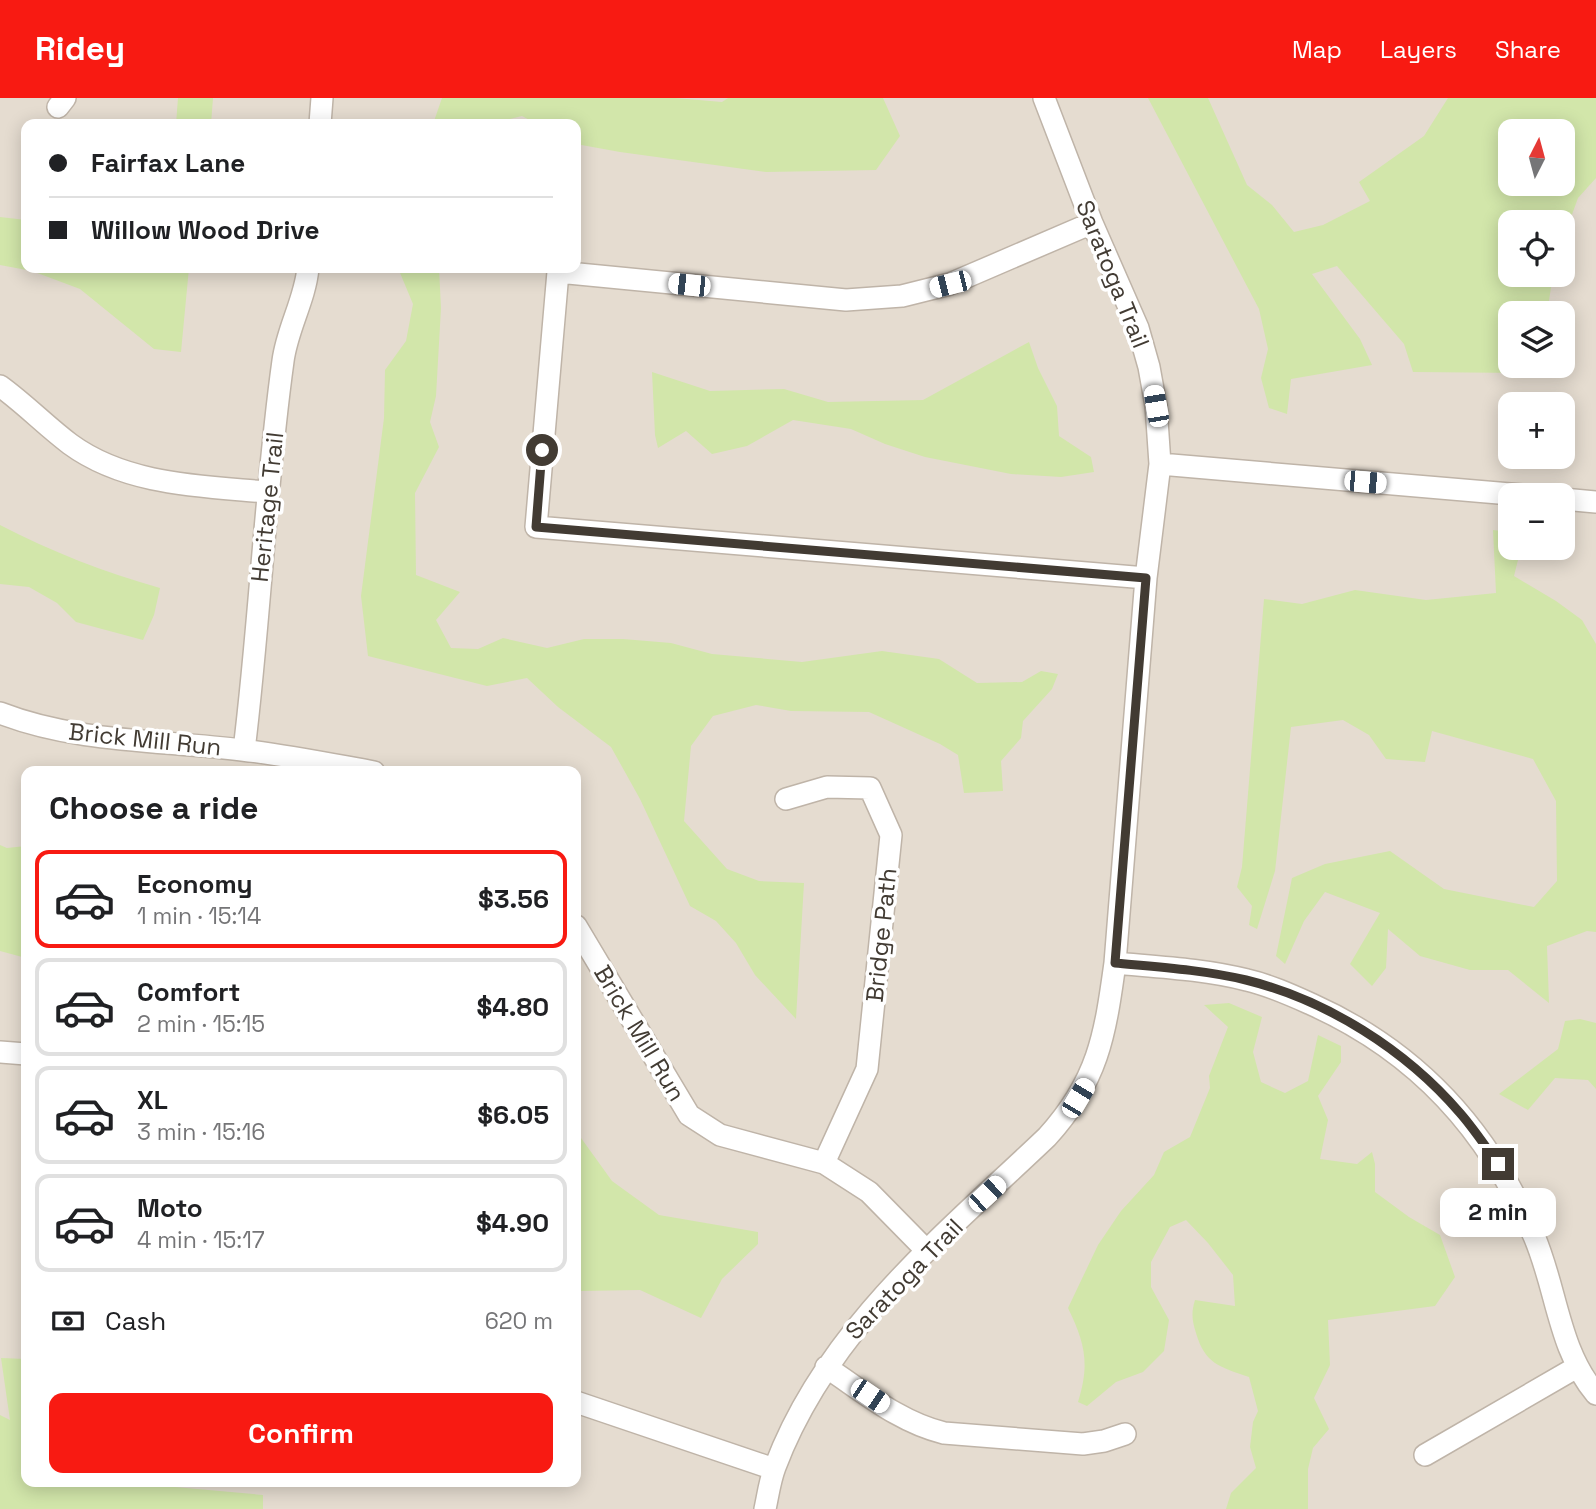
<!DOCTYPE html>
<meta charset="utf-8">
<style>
:root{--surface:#fff;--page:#f6f6f6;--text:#202124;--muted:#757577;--line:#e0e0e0;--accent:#f81a12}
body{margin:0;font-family:"Space Grotesk",sans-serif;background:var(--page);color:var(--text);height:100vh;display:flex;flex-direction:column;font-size:26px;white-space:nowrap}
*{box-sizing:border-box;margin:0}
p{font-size:23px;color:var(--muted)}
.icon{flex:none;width:38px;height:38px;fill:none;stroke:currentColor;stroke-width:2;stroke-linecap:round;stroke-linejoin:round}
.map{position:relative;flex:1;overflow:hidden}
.panel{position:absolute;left:21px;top:668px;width:560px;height:721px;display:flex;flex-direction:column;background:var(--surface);border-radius:14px;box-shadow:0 4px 18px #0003}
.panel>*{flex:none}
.banner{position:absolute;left:21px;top:21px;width:560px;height:154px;border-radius:14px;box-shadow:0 4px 18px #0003;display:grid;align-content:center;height:154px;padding:0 28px;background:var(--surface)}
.needle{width:46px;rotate:6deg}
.controls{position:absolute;left:1498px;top:21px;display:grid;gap:14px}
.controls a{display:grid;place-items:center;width:77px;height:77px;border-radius:14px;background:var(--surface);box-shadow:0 4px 18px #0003;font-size:35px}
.end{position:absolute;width:32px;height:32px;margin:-16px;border:9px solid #423b33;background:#fff;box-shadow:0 0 0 4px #fff}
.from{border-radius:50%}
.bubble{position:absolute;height:49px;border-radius:14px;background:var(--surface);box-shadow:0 4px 18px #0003;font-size:23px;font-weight:700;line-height:49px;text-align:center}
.car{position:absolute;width:21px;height:42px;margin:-21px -10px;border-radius:9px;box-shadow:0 0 5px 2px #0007;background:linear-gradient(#fff 24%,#345 0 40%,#fff 0 76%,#345 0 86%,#fff 0)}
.banner b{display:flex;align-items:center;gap:24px;height:66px;font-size:26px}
.banner b+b{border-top:2px solid var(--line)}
.banner i{width:18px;height:18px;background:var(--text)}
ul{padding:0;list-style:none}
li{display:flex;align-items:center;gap:21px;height:98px;margin:0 14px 10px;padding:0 14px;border:4px solid var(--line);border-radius:14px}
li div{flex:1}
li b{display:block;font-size:26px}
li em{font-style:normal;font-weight:700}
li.current{border-color:var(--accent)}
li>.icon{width:63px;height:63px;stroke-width:1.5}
h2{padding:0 28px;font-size:32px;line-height:84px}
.pay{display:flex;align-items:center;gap:18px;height:77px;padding:0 28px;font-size:26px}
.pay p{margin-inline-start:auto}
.action{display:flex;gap:14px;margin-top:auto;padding:14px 28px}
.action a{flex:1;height:80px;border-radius:14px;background:var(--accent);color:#fff;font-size:28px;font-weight:700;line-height:80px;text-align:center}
header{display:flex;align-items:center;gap:42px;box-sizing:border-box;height:98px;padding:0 35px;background:var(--accent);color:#fff}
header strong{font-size:33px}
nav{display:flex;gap:38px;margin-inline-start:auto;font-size:24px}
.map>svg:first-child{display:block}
.residential{fill:#e5dcd0;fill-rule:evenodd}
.green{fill:#d2e6aa;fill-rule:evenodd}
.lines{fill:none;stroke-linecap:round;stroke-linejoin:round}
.minor-casing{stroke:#bfb4a8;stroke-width:24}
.minor{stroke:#fff;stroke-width:21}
.route{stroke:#423b33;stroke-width:9}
.labels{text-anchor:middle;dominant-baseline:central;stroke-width:7;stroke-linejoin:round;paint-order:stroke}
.street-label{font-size:24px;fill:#423b33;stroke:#fff}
</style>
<header>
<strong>Ridey</strong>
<nav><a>Map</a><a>Layers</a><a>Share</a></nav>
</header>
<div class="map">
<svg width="1596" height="1411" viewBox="0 0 1596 1411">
<rect width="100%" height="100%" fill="#f1ebe2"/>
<!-- residential -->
<path class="residential" d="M0 0H1596V1411H0ZM26 26H576V170H26ZM1510 33H1563V86H1510ZM1510 124H1563V177H1510ZM1510 215H1563V268H1510ZM1510 306H1563V359H1510ZM1510 397H1563V450H1510ZM26 674H576V1384H26Z"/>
<!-- green -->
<path class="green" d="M178 0H213L211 26H176Z
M442 0H675L722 4 728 0H883L900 38 876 72 766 74 620 54 576 46V26H537L522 18 490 26H433Z
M1148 0H1208L1247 87 1272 107 1294 134 1323 127 1370 103 1359 84 1424 38 1448 0H1596V80L1578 100 1563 141V124H1510V177H1553L1547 215H1510V268H1527L1523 275 1413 274 1404 246 1337 168 1312 176 1360 241 1372 267 1291 281 1287 316 1269 310 1261 280 1268 251 1259 211ZM1510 33H1563V86H1510Z
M0 119 26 122V170H189L181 254 154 251 80 191 32 173 0 167Z
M398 170H439L441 210 436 298 430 324 439 349 415 395 416 477 460 494 436 522 451 550 478 551 503 540 547 550 584 541H623L671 545 712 556 802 564 882 553 939 561 977 585 1022 584 1041 573 1058 576 1052 591 1023 623 1021 640 1001 663 1003 693 964 695 958 657 940 646 869 614 791 613 756 607 713 618 691 648 684 723 727 771 759 783 804 785 796 921 755 877 736 845 716 823 690 808 640 701 611 649 558 609 527 580 487 588 368 558 361 498 384 320 385 272 406 243 413 206Z
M1029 244 1038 270 1057 308 1059 338 1091 359 1094 374 1061 379 1011 376 925 359 885 346 851 331 793 322 747 348 712 356 686 333 658 350 655 337 652 274 710 293 784 291 828 304 923 302Z
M0 427C52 454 104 474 160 490L154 517 143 542 76 524 57 505 29 489 0 486Z
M1493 432 1510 434V450H1521L1514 478 1556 503 1582 522 1596 546V834L1587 833 1547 848 1549 905 1508 872H1470L1420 858 1388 831 1386 870 1372 888 1350 866 1380 815 1325 794 1304 823 1285 866 1276 858 1292 780 1325 766 1390 753 1444 791 1534 809 1557 783 1556 703 1533 661 1432 633 1425 664 1386 661 1369 637 1343 622 1291 629 1275 773 1257 831 1249 827 1252 808 1237 789 1242 769 1264 501 1302 506 1355 492 1426 502 1496 495Z
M0 747 7 750 26 748V860L0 853Z
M1229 905 1262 919 1253 954 1261 984 1285 995 1308 983 1318 937 1341 948V964L1318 998 1328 1022 1320 1061 1357 1066 1372 1054 1375 1066V1094L1409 1119 1440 1137 1455 1179 1435 1208 1328 1222 1330 1267 1314 1300 1329 1331 1313 1350 1308 1371V1411H1226L1231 1395 1256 1370 1250 1349 1253 1324 1258 1313 1249 1279C1220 1269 1205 1266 1196 1235 1192 1222 1191 1215 1195 1202L1235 1208 1233 1177 1208 1145 1186 1122 1170 1129 1151 1164V1189L1169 1222 1164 1253 1143 1274 1116 1284 1087 1308 1078 1304C1090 1266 1085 1245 1068 1210L1098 1147 1121 1113 1154 1077 1164 1054 1190 1039 1210 990 1209 978 1228 929 1204 907Z
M1580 921 1596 925V991L1588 982 1555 980 1528 1012 1499 996 1558 951 1565 923Z
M576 1033 612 1083 659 1117 758 1134V1146L722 1181 701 1220 640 1192 580 1193 576 1186Z
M1 1260 26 1261V1384H119L263 1397V1411H0V1317L10 1322Z"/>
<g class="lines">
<!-- minor casing -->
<g class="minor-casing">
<path id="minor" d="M58 9 65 0
M320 26 322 0
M1092 125 950 186 902 198 846 202 558 174 536 429 1146 480
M0 288C25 306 46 328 70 346 126 387 200 388 266 394
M1160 366 1522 397
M1563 401 1596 404
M0 615C77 645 161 642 242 652 286 657 330 666 374 674
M244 652C260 523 265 392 283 263 287 231 305 202 308 170
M786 701 827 689 870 690 891 737 867 971 824 1065
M576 828 689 1017 720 1037 824 1065 869 1094 927 1153
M1115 865C1158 869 1204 871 1247 882 1269 887 1291 897 1311 906 1418 954 1488 1032 1534 1138 1557 1191 1558 1251 1596 1296
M0 954 26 956
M826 1269C864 1294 899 1324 944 1335L1083 1346 1104 1343 1125 1336
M576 1304 774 1371
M1425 1357 1577 1269
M765 1411C768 1397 770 1382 775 1369 827 1231 943 1138 1047 1039 1098 983 1105 938 1115 865L1146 480 1160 366 1156 308 1149 269 1138 230 1092 125 1044 0"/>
</g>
<!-- minor -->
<use href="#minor" class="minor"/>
</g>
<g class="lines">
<!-- route -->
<path class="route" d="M542 352 536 429 1146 480 1115 865C1158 869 1204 872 1246 882 1327 902 1406 952 1460 1015 1474 1031 1486 1049 1498 1066"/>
</g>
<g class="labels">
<!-- street labels -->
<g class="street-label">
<text transform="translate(1113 176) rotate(68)">Saratoga Trail</text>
<text transform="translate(267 409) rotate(-84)">Heritage Trail</text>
<text transform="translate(145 641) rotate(6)">Brick Mill Run</text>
<text transform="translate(881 837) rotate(-84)">Bridge Path</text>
<text transform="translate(640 935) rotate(59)">Brick Mill Run</text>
<text transform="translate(904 1181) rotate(-46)">Saratoga Trail</text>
</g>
</g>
</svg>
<div class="controls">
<a><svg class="needle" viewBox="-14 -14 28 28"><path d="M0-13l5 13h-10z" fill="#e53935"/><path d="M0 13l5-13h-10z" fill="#757577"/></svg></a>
<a><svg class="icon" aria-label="locate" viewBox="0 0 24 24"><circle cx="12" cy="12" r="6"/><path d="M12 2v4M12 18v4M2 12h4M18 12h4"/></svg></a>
<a><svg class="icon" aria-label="layers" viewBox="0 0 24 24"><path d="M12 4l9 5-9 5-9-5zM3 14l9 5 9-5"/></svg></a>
<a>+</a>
<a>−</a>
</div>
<i class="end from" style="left:542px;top:352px"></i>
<i class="end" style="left:1498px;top:1066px"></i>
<div class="bubble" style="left:1440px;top:1090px;width:116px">2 min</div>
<i class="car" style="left:950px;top:186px;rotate:256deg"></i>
<i class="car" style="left:689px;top:187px;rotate:276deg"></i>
<i class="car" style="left:1156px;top:308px;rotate:350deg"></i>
<i class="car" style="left:1365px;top:384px;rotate:95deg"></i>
<i class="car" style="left:1078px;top:1000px;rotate:31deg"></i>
<i class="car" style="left:987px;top:1096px;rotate:47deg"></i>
<i class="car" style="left:870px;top:1298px;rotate:124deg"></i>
<div class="banner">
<b><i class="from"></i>Fairfax Lane</b>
<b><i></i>Willow Wood Drive</b>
</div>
<section class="panel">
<h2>Choose a ride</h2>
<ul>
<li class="current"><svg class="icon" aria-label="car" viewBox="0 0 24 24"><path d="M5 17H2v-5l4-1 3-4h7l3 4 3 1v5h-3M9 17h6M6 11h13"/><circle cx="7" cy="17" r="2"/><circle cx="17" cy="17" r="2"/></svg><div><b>Economy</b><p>1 min · 15:14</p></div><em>$3.56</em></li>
<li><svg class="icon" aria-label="car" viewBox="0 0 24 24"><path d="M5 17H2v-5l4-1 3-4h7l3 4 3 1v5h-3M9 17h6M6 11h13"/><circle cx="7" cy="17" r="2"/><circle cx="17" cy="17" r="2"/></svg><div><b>Comfort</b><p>2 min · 15:15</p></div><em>$4.80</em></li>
<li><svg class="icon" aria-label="car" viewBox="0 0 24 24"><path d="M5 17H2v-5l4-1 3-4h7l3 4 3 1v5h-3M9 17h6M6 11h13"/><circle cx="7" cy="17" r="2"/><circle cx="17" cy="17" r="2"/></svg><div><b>XL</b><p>3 min · 15:16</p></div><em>$6.05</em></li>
<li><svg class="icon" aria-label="car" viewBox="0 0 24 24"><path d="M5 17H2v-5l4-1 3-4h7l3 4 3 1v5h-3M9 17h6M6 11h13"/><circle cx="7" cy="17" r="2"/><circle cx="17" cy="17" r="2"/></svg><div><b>Moto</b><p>4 min · 15:17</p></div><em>$4.90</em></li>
</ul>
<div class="pay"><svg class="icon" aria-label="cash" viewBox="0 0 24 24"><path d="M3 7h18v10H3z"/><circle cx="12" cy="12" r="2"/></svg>Cash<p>620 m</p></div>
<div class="action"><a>Confirm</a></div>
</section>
</div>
